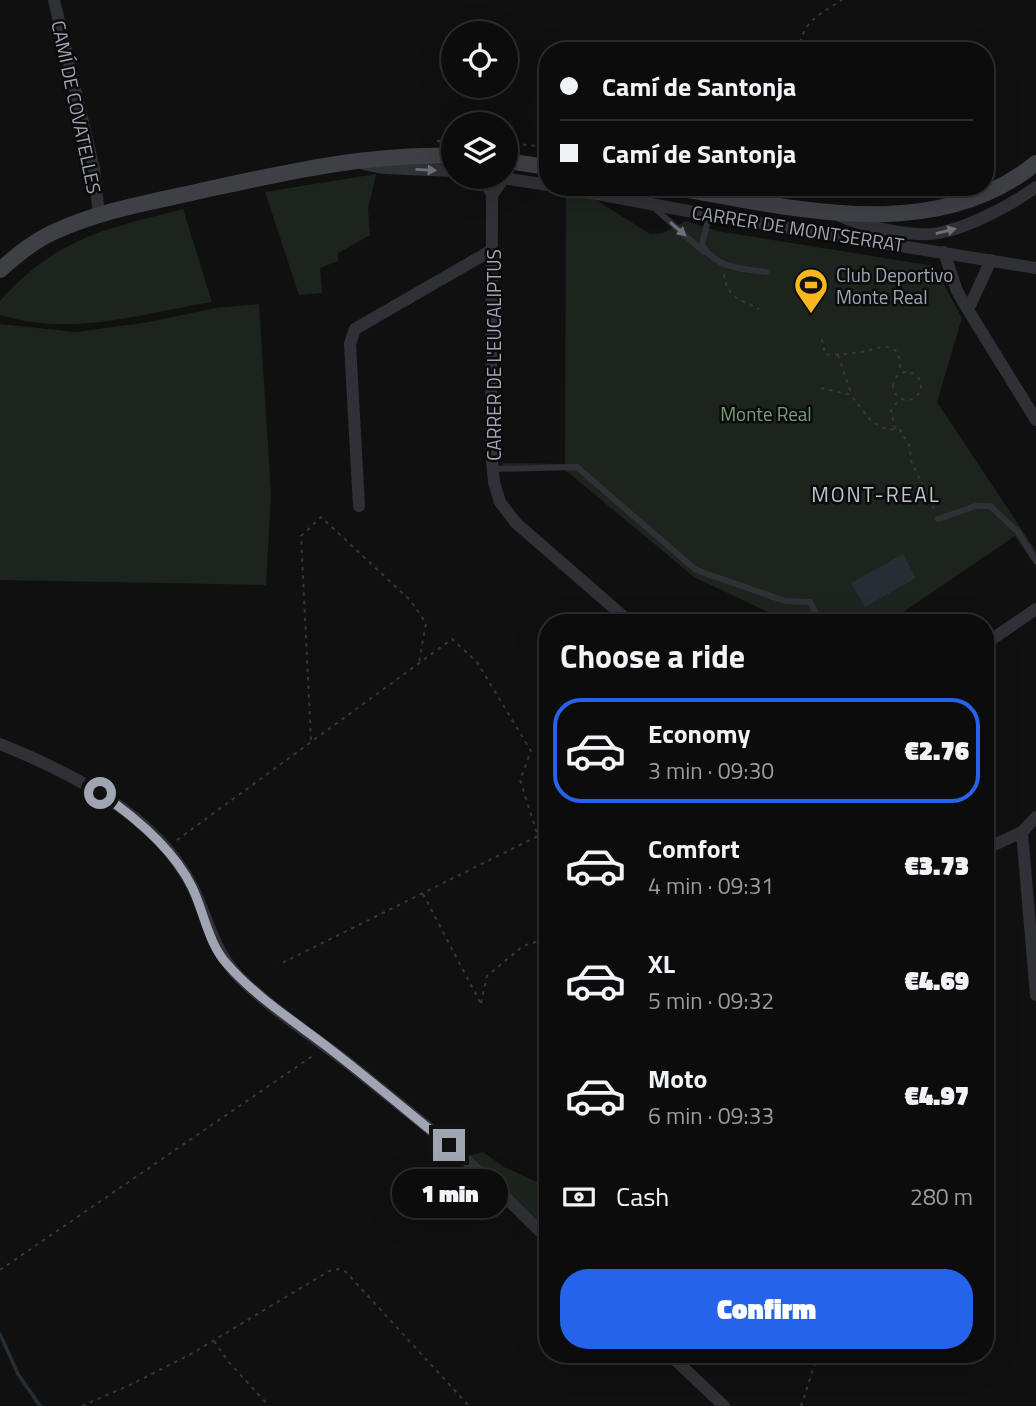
<!DOCTYPE html>
<meta charset="utf-8">
<style>
:root{--surface:#0c0c0d;--page:#1a1a1b;--text:#f1f3f6;--muted:#9a9b9d;--line:#2c2c2e;--accent:#2563eb}
body{margin:0;font-family:"Titillium Web",sans-serif;background:var(--page);color:var(--text);height:100vh;display:flex;flex-direction:column;font-size:26px;white-space:nowrap}
*{box-sizing:border-box;margin:0}
p{font-size:23px;color:var(--muted)}
.icon{flex:none;width:38px;height:38px;fill:none;stroke:currentColor;stroke-width:2;stroke-linecap:round;stroke-linejoin:round}
.map{position:relative;flex:1;overflow:hidden}
.panel{position:absolute;left:539px;top:614px;width:455px;height:749px;display:flex;flex-direction:column;background:var(--surface);border-radius:28px;box-shadow:0 7px 28px #0002,0 0 0 2px var(--line)}
.panel>*{flex:none}
.top-card{position:absolute;left:539px;top:42px;width:455px;height:154px;border-radius:28px;box-shadow:0 7px 28px #0002,0 0 0 2px var(--line);display:grid;align-content:center;height:154px;padding:0 21px;background:var(--surface)}
.tools{position:absolute;left:441px;top:21px;display:grid;gap:14px}
.tools a{display:grid;place-items:center;width:77px;height:77px;border-radius:50%;background:var(--surface);box-shadow:0 7px 28px #0002,0 0 0 2px var(--line);font-size:35px}
.end{position:absolute;width:32px;height:32px;margin:-16px;border:9px solid #a0a5b3;background:#111;box-shadow:0 0 0 4px #111}
.from{border-radius:50%}
.bubble{position:absolute;height:49px;border-radius:24px;background:var(--surface);box-shadow:0 7px 28px #0002,0 0 0 2px var(--line);font-size:23px;font-weight:800;line-height:49px;text-align:center}
.top-card b{display:flex;align-items:center;gap:24px;height:66px;font-size:26px}
.top-card b+b{border-top:2px solid var(--line)}
.top-card i{width:18px;height:18px;background:var(--text)}
ul{padding:0;list-style:none}
li{display:flex;align-items:center;gap:21px;height:105px;margin:0 14px 10px;padding:0 7px;border:4px solid transparent;border-radius:28px}
li div{flex:1}
li b{display:block;font-size:26px}
li em{font-style:normal;font-weight:800}
li.current{border-color:var(--accent)}
li>.icon{width:63px;height:63px;stroke-width:1.5}
h2{padding:0 21px;font-size:32px;line-height:84px}
.pay{display:flex;align-items:center;gap:18px;height:77px;padding:0 21px;font-size:26px}
.pay p{margin-inline-start:auto}
.button{display:flex;gap:14px;margin-top:auto;padding:14px 21px}
.button a{flex:1;height:80px;border-radius:28px;background:var(--accent);color:#fff;font-size:28px;font-weight:800;line-height:80px;text-align:center}
.map>svg:first-child{display:block}
.green{fill:#1c241d}
.water{fill:#262e35}
.lines{fill:none;stroke-linecap:round;stroke-linejoin:round}
.stream{stroke:#262e35;stroke-width:3.5}
.path{stroke:#36383d;stroke-width:2;stroke-dasharray:3.5 5;stroke-linecap:butt}
.service{stroke:#303136;stroke-width:6}
.minor{stroke:#303136;stroke-width:12}
.secondary{stroke:#3e4046;stroke-width:16}
.oneway{fill:#6e717b}
.route{stroke:#a0a5b3;stroke-width:9}
.labels{text-anchor:middle;dominant-baseline:central;stroke-width:5;stroke-linejoin:round;paint-order:stroke}
.street-label{font-size:19px;fill:#a0a5b3;stroke:#0b0b0c}
.poi-label{font-size:19px;fill:#a0a5b3;stroke:#0b0b0c;text-anchor:start}
.park-label{font-size:19px;fill:#769f7a;stroke:#0b0b0c}
.neighbourhood-label{font-size:21px;letter-spacing:2px;fill:#c1c4ce;stroke:#0b0b0c}
</style>
<div class="map">
<svg width="1036" height="1406" viewBox="0 0 1036 1406">
<rect width="100%" height="100%" fill="#101011"/>
<!-- green -->
<path class="green" d="M376 174 368 209 370 235 338 253V261L320 268 322 293 299 295 265 192Z
M577 188 650 234 663 233 686 221 717 231 934 266 962 318 937 402 1036 551V567L1015 536 887 623H791L694 577 564 469 503 470 502 463 565 464 566 195Z
M183 209 212 302C139 314 74 337 0 315V301C56 238 105 229 183 209Z
M259 304 271 493 266 585 0 580V324L76 332 149 322 215 308Z
M483 1152 504 1167 548 1187V1229L467 1156Z"/>
<!-- water -->
<path class="water" d="M903 554 916 578 865 607 851 583Z"/>
<g class="lines">
<!-- stream -->
<path class="stream" d="M0 1334 18 1374 40 1406"/>
<!-- path -->
<path class="path" d="M799 51C801 22 820 14 842 0
M437 141 453 140
M506 143 548 147
M724 274C727 298 739 299 759 309
M822 339 825 354C830 356 859 353 866 351 878 348 888 343 898 353L901 372
M838 355 851 393
M893 386a14 14 0 1 1 28 0a14 14 0 1 1-28 0Z
M821 388 851 395 872 422 886 429 900 430 910 447 911 461 934 509
M895 429 891 411 899 399
M311 740 301 536 321 517 411 601 426 623 419 662
M539 837 548 852
M177 840 452 639 477 662 531 751 520 780 538 836 278 965
M423 894 481 1004
M481 1003 487 976 523 946 548 938
M0 1270 314 1055
M214 1341 228 1361 269 1406
M82 1406 132 1384 191 1354 329 1271 338 1269 346 1272 469 1406
M801 1406 818 1354"/>
<!-- service -->
<path class="service" d="M652 206 704 252
M709 215 702 245C717 269 740 268 766 272
M493 469 577 467 696 570 785 601 810 602 821 623
M938 519 976 506H990L1018 532 1036 561"/>
<!-- minor -->
<path class="minor" d="M54 0 94 169 99 215
M364 164 385 168 453 171
M483 177 492 195 504 178
M496 177 548 185
M560 187 709 215 1036 268
M492 195 491 450 494 482 500 502 516 523 631 623
M840 216C862 226 915 238 939 233 970 227 1011 205 1036 187
M944 252 957 291 968 310 991 260
M968 310 1036 420
M359 506 350 344 355 329 492 250
M985 644 1036 609
M0 744C70 772 157 816 192 886 209 919 213 952 241 979 275 1012 316 1038 353 1067 385 1093 417 1118 448 1144 483 1174 515 1207 548 1239
M1022 832 1036 995
M985 849 1022 832 1036 817
M669 1354 724 1406"/>
<!-- secondary -->
<path class="secondary" d="M506 161 548 167
M672 187C789 207 934 247 1036 163
M0 270C17 255 35 240 56 231 102 210 152 202 200 191 283 173 368 153 453 156"/>
</g>
<!-- one-way arrows -->
<defs><path id="oneway-solid" d="M-6-.8H1V-3.2L6.5 0L1 3.2V.8H-6Z" transform="scale(1.75)"/></defs>
<g class="oneway">
<use href="#oneway-solid" transform="translate(426 170) rotate(3)"/>
<use href="#oneway-solid" transform="translate(678 229) rotate(41)"/>
<use href="#oneway-solid" transform="translate(946 231) rotate(-14)"/>
</g>
<g class="lines">
<!-- route -->
<path class="route" d="M100 793C135 817 173 848 192 887 204 912 208 943 227 964 255 996 291 1019 325 1045 367 1077 408 1112 449 1145"/>
</g>
<!-- icons -->
<defs>
<g id="stadium-pin" transform="scale(1.75)"><path d="M0 17L-7.5 6A9.5 9.5 0 1 1 7.5 6Z" fill="#f8b620" stroke="#0b0b0c"/><path d="M0-5a6.5 5 0 1 0 0 10a6.5 5 0 1 0 0-10ZM-3.5-1.8h7v3.6h-7Z" fill="#111"/></g>
</defs>
<g fill-rule="evenodd">
<use href="#stadium-pin" x="811" y="285"/>
</g>
<g class="labels">
<!-- street labels -->
<g class="street-label">
<text transform="translate(77 107) rotate(78)">CAMÍ DE COVATELLES</text>
<text transform="translate(798 228) rotate(9)">CARRER DE MONTSERRAT</text>
<text transform="translate(493 355) rotate(-90)">CARRER DE L'EUCALIPTUS</text>
</g>
<!-- poi labels -->
<g class="poi-label">
<text x="836" y="274">Club Deportivo<tspan x="836" dy="22">Monte Real</tspan></text>
</g>
<!-- park labels -->
<g class="park-label">
<text x="766" y="413">Monte Real</text>
</g>
<!-- neighbourhood labels -->
<g class="neighbourhood-label">
<text x="876" y="494">MONT-REAL</text>
</g>
</g>
</svg>
<div class="tools">
<a><svg class="icon" aria-label="locate" viewBox="0 0 24 24"><circle cx="12" cy="12" r="6"/><path d="M12 2v4M12 18v4M2 12h4M18 12h4"/></svg></a>
<a><svg class="icon" aria-label="layers" viewBox="0 0 24 24"><path d="M12 4l9 5-9 5-9-5zM3 14l9 5 9-5"/></svg></a>
</div>
<i class="end from" style="left:100px;top:793px"></i>
<i class="end" style="left:449px;top:1145px"></i>
<div class="bubble" style="left:392px;top:1169px;width:116px">1 min</div>
<div class="top-card">
<b><i class="from"></i>Camí de Santonja</b>
<b><i></i>Camí de Santonja</b>
</div>
<section class="panel">
<h2>Choose a ride</h2>
<ul>
<li class="current"><svg class="icon" aria-label="car" viewBox="0 0 24 24"><path d="M5 17H2v-5l4-1 3-4h7l3 4 3 1v5h-3M9 17h6M6 11h13"/><circle cx="7" cy="17" r="2"/><circle cx="17" cy="17" r="2"/></svg><div><b>Economy</b><p>3 min · 09:30</p></div><em>€2.76</em></li>
<li><svg class="icon" aria-label="car" viewBox="0 0 24 24"><path d="M5 17H2v-5l4-1 3-4h7l3 4 3 1v5h-3M9 17h6M6 11h13"/><circle cx="7" cy="17" r="2"/><circle cx="17" cy="17" r="2"/></svg><div><b>Comfort</b><p>4 min · 09:31</p></div><em>€3.73</em></li>
<li><svg class="icon" aria-label="car" viewBox="0 0 24 24"><path d="M5 17H2v-5l4-1 3-4h7l3 4 3 1v5h-3M9 17h6M6 11h13"/><circle cx="7" cy="17" r="2"/><circle cx="17" cy="17" r="2"/></svg><div><b>XL</b><p>5 min · 09:32</p></div><em>€4.69</em></li>
<li><svg class="icon" aria-label="car" viewBox="0 0 24 24"><path d="M5 17H2v-5l4-1 3-4h7l3 4 3 1v5h-3M9 17h6M6 11h13"/><circle cx="7" cy="17" r="2"/><circle cx="17" cy="17" r="2"/></svg><div><b>Moto</b><p>6 min · 09:33</p></div><em>€4.97</em></li>
</ul>
<div class="pay"><svg class="icon" aria-label="cash" viewBox="0 0 24 24"><path d="M3 7h18v10H3z"/><circle cx="12" cy="12" r="2"/></svg>Cash<p>280 m</p></div>
<div class="button"><a>Confirm</a></div>
</section>
</div>
